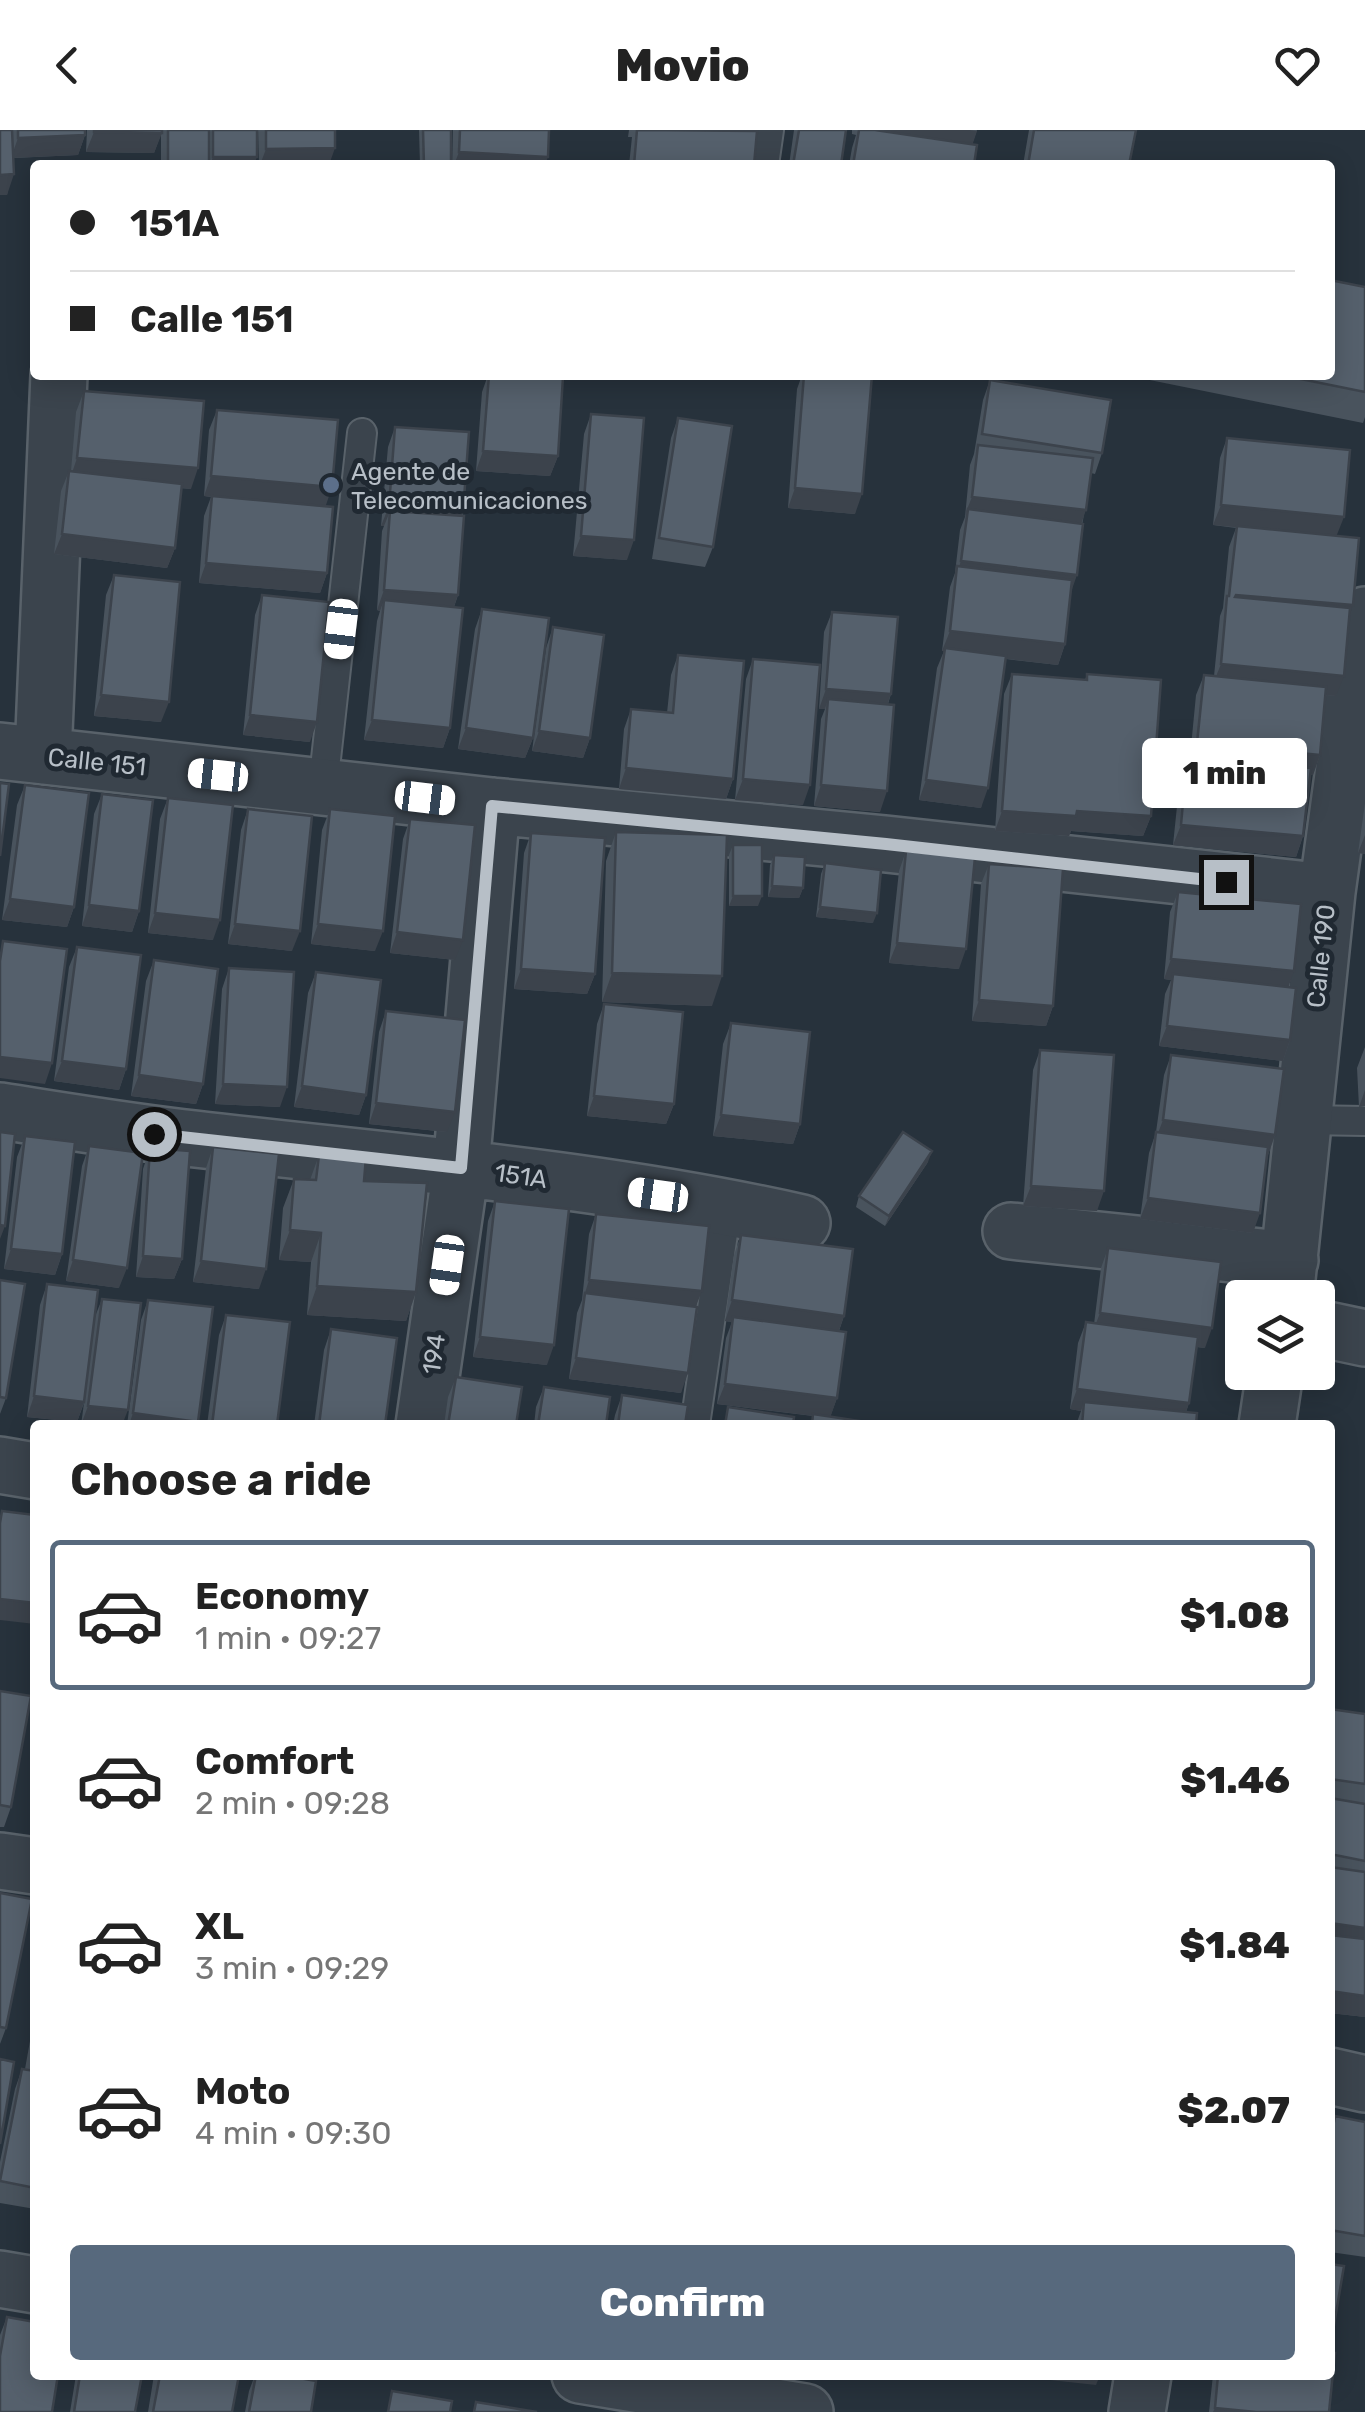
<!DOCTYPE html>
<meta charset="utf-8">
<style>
:root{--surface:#fff;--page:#f6f6f6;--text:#222;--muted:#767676;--line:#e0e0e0;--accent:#57697d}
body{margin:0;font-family:Rubik,sans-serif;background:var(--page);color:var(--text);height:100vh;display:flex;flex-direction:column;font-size:38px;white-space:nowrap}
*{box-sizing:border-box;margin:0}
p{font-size:32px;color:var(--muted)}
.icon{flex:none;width:55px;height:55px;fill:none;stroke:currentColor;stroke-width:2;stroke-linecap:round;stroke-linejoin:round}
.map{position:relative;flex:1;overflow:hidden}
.panel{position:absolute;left:30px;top:1290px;width:1305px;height:960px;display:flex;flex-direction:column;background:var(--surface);border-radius:10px;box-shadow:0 5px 25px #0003}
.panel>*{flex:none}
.banner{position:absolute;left:30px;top:30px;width:1305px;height:220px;border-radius:10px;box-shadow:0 5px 25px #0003;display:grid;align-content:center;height:220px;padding:0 40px;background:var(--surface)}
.tools{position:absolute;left:1225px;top:1150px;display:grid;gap:20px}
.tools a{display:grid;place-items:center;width:110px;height:110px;border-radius:10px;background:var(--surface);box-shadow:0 5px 25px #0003;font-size:50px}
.end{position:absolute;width:45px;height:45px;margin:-22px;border:12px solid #b7bfc7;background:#111;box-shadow:0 0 0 5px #111}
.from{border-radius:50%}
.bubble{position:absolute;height:70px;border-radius:10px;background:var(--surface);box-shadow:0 5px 25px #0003;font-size:32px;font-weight:800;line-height:70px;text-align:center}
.car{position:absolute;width:30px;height:60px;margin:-30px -15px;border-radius:12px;box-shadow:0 0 8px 2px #0007;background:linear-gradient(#fff 24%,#345 0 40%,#fff 0 76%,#345 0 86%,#fff 0)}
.banner b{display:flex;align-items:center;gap:35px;height:95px;font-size:38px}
.banner b+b{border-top:2px solid var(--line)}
.banner i{width:25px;height:25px;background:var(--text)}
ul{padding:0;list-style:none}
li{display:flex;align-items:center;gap:30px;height:150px;margin:0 20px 15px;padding:0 20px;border:5px solid transparent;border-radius:10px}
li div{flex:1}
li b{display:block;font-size:38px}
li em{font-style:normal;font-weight:800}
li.on{border-color:var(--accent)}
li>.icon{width:90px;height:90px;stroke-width:1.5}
h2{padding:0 40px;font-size:45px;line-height:120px}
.action{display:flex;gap:20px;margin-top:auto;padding:20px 40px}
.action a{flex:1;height:115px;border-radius:10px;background:var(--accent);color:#fff;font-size:40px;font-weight:800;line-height:115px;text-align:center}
header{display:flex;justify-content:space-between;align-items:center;height:130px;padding:0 40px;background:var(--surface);font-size:45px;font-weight:800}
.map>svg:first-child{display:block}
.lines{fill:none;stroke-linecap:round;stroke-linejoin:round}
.service-casing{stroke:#59626a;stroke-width:32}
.minor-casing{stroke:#59626a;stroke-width:60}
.service{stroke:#3b444d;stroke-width:28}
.minor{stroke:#3b444d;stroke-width:55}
.wall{fill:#49535d}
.shaded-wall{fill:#3c434c}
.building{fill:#55606c;stroke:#3c434c;stroke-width:2.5}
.route{stroke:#b7bfc7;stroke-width:12}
.service-dot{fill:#5c6f8a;stroke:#202932;stroke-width:4}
.labels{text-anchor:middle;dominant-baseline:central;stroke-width:10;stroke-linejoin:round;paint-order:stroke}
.poi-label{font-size:25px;fill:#b7bfc7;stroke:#202932;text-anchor:start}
.street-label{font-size:25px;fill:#b7bfc7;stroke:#202932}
</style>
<header><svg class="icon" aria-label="back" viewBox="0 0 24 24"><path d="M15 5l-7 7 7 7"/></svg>Movio<svg class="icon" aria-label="heart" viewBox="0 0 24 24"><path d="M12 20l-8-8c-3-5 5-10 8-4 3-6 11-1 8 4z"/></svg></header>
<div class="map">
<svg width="1365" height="2282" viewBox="0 0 1365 2282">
<rect width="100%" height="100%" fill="#27323c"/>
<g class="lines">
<!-- service casing -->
<g class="service-casing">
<path id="service" d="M764 35 769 0
M323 656 362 303
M1304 990 1365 991
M695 1295 727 1076"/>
</g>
<!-- minor casing -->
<g class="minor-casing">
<path id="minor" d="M0 621 492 676 886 714 1327 762
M43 626 59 245
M0 981C65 991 130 1002 195 1009 398 1033 603 1048 802 1093
M1011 1101 1290 1130
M1285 1168 1327 762 1365 485
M1318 1198 1365 1208
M424 1295 461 1038 492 676
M1267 1295 1275 1242
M0 1335 35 1341
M0 1731 35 1736
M1330 1946 1365 1954
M0 2149 35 2155
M580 2245 805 2282
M1137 2282 1143 2245"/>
</g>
<!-- service -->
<use href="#service" class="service"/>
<!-- minor -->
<use href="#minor" class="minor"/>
</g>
<!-- wall -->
<path class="wall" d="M0 0H85V5L78 25 14 28 7 65Z
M87 0H257L254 35H161V4L154 23 86 22Z
M258 0H335L329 35H259Z
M419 0H451V35H420Z
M453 0H549L545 35H452Z
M629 0H754V35H629L632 7H628Z
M794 0H846L841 35H789Z
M852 0H977L972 14 974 35H849L852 18 856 5 852 4Z
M1029 0H1136L1129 35H1023Z
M1365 157V287L1363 293 1125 245H1330Z
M488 245H539L558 326 550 346 476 341 482 262Z
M802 245H872L855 384 788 378 797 259Z
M990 250 1102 323 1095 344 1091 343 1071 461 1065 514 1058 535 1006 529 981 678 919 670 937 538 944 521H942L950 457 955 443 960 400 965 387 970 335 974 324 983 270Z
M84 261 191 359 181 358 175 418 167 438 54 424 61 361 69 341H71L76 282Z
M217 280 325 376 327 443 320 463 199 453 204 386 211 367 204 366 209 300Z
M591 284 627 430 573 426 584 304Z
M678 288 713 417 705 437 652 429 671 308Z
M395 297 463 382 458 465 454 477 450 598 443 618 364 610 377 491 380 481 377 480 382 401 384 396H381L388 317Z
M1227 308 1337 406 1349 486 1336 566 1326 565 1320 625 1313 645H1310L1303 706 1296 727 1173 715 1180 647 1187 627H1190L1196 565 1204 545 1214 546 1220 486 1223 478 1229 417 1236 398 1213 395 1220 328Z
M114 445 161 592 94 586 106 465Z
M262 465 310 612 243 605 255 485Z
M482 479 533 608 525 628 458 619 475 499Z
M832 482 891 564 888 574 880 682 814 676 821 589 825 579H819L824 502Z
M553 497 590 608 583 628 532 621 546 518Z
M678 525 733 649 726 669 619 659 624 599 631 579 667 583 671 545Z
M753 529 803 675 735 670 746 549Z
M1012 544 1085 550 1087 544 1151 686 1143 706 1071 701 1069 706 995 701 1004 564Z
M25 655 74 777 67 797 2 790 17 675Z
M102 664 139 781 132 802 82 796 94 684Z
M168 668 213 810 148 803 160 689Z
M1365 673V724L1358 723Z
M248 679 292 821 228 814 241 700Z
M330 679 375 821 311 814 322 700Z
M410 689 455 830 390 823 403 709Z
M616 702 712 876 602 872 606 731Z
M531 703 595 844 587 864 514 859 524 723Z
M733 715 758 776H729V725Z
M906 721 959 839 889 833 899 741Z
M774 725 803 758 799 768 768 767 770 735Z
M825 733 873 793 816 787 821 744Z
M989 734 1053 876 1046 896 972 891 981 754Z
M1178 762 1288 857 1290 910 1283 931 1159 916 1165 864 1171 850 1164 849 1170 782Z
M77 817 126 939 119 960 54 951 69 837Z
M154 830 203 954 196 974 131 966 146 851Z
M229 838 280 977 215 974 222 859Z
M316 842 366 965 359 985 294 977 308 863Z
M604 874 674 974 666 994 587 986 597 894Z
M386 881 447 1002 369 994 379 902Z
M731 893 800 994 793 1014 713 1006 723 914Z
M1365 917V976L1359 977 1357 938Z
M1040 920 1097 1081 1023 1076 1033 940Z
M1171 925 1275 1005 1268 1025 1253 1103 1140 1089 1149 1023 1156 1002 1164 945Z
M25 1006 62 1124 55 1145 4 1139 17 1027Z
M89 1016 119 1158 66 1151 82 1036Z
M213 1017 259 1159 193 1152 206 1038Z
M150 1018 182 1129 174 1149 136 1147 143 1039Z
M319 1025 364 1051 416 1162 406 1191 307 1185 311 1132 279 1130 283 1078 294 1049 310 1050Z
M928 1032 885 1096 856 1077 859 1066Z
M495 1071 547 1235 473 1227 488 1091Z
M596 1084 696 1177 681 1263 569 1249 577 1183 582 1170 589 1104Z
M741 1105 844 1186 839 1201 837 1268 830 1287 879 1295H810L813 1286 717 1274 726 1208 732 1192 725 1191 734 1125Z
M1108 1118 1205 1218 1197 1217 1189 1273 1186 1282 1196 1295H1076L1081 1281 1070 1279 1078 1213 1086 1192 1094 1194 1101 1138Z
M0 1150 6 1268 0 1284Z
M47 1154 94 1189 102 1169 122 1295H81L84 1273 77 1292 27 1287 40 1175Z
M148 1170 198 1292 197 1295H127L141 1190Z
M226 1185 277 1295H207L219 1205Z
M331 1199 385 1295H314L324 1220Z
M456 1247 516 1295H444L448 1267Z
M544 1257 606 1295H534L536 1277Z
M622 1265 685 1295H613L615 1285Z
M0 1561 11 1677 4 1697H0Z
M1330 1579 1365 1584V1887L1330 1883Z
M0 1763 6 1898 0 1914Z
M35 1883V2079L0 2073V2032L15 1959 22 1939H25Z
M1335 1986 1365 1992V2127L1330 2122V2000Z
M7 2187 0 2282V2205Z
M76 2245H142L135 2282H70Z
M154 2245H239L232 2282H148Z
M255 2245H282L311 2282H245L249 2261Z
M1213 2245H1330L1329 2282H1209Z"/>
<!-- shaded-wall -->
<path class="shaded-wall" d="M859 0H969L977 1 970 22Z
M94 2 162 3 154 23 86 22Z
M85 5 78 25 11 28 18 8Z
M335 18 329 35H260L266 19Z
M459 22 548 27 545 35H454Z
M213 27H257L254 35H210Z
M14 44 7 65H0V45Z
M483 321 558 326 550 346 476 341Z
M77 328 198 338 191 359 70 349Z
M211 346 332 357 325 378 204 366Z
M795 358 862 364 855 384 788 378Z
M972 367 1086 380 1079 400 968 379 964 387Z
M1221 375 1344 387 1336 407 1213 395Z
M389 376 463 382 455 402 390 381 384 396H381Z
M62 404 175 418 167 438 54 424Z
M581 406 634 410 627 430 573 426Z
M961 431 1077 445 1070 465 956 445Z
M206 433 327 443 320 463 199 453Z
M384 460 458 465 451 485 384 470 380 481 377 480Z
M1236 465 1353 475 1346 496 1228 485Z
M950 501 1065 514 1058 535 942 521Z
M1221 534 1344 546 1336 566 1213 554Z
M826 559 891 564 884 584 828 569 825 579H819Z
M101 565 169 572 161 592 94 586Z
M250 585 317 592 310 612 243 605Z
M372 590 450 598 443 618 364 610Z
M466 598 533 608 525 628 458 619Z
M539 601 590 608 583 628 532 621Z
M1197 613 1320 625 1313 645 1190 633Z
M626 638 733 649 726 669 619 659Z
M743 649 810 655 803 675 735 670Z
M926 650 988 658 981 678 919 670Z
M821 655 887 661 880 682 814 676Z
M1002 681H1077L1151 686 1143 706 1071 701 1069 706 995 701Z
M1181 695 1303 706 1296 727 1173 715Z
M1365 705V724L1358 723Z
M772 756 803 758 799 768 768 767Z
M733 766H762L758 776H729Z
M10 769 74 777 67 797 2 790Z
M89 775 139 781 132 802 82 796Z
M820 777 877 783 873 793 816 787Z
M155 783 220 790 213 810 148 803Z
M235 794 300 801 292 821 228 814Z
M318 794 383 801 375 821 311 814Z
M397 802 463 810 455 830 390 823Z
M897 813 966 819 959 839 889 833Z
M1171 829 1294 841 1287 861 1173 844 1171 850 1164 849Z
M521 839 595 844 587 864 514 859Z
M612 843 722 846 712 876 602 872Z
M979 870 1053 876 1046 896 972 891Z
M1167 896 1290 910 1283 931 1159 916Z
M0 927 52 933 45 954 0 948Z
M62 931 126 939 119 960 54 951Z
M139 945 203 954 196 974 131 966Z
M223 954 287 957 280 977 215 974Z
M302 956 366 965 359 985 294 977Z
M1365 960V976L1359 977Z
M594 966 674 974 666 994 587 986Z
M376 973 455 982 447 1002 369 994Z
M721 985 800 994 793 1014 713 1006Z
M1163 990 1275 1005 1268 1025 1155 1011Z
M932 1021 928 1032 885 1096 889 1086Z
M1031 1056 1104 1061 1097 1081 1023 1076Z
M1148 1068 1260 1083 1253 1103 1140 1089Z
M0 1095 5 1096 0 1109Z
M290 1100 321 1103 311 1132 279 1130Z
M11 1119 62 1124 55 1145 4 1139Z
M143 1126 182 1129 174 1149 136 1147Z
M73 1130 127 1138 119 1158 66 1151Z
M201 1131 266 1139 259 1159 193 1152Z
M589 1150 702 1161 694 1181 585 1163Z
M317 1156 416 1162 406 1191 307 1185Z
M732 1170 844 1186 837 1206 733 1187 732 1192 725 1191Z
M1100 1183 1212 1198 1205 1218 1092 1204Z
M480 1207 554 1215 547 1235 473 1227Z
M576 1228 688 1243 681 1263 569 1249Z
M725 1254 837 1268 830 1288 717 1274Z
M1077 1259 1189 1273 1182 1294 1084 1272 1081 1281 1070 1279Z
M34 1266 84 1272 77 1292 27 1287Z
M88 1276 128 1280 122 1295H81Z
M133 1283 198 1292 197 1295H129Z
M0 1469 35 1473V1494L0 1490Z
M1330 1793 1365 1798V1819L1330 1814Z
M1330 1861 1365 1866V1887L1330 1883Z
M1005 2245H1100L1096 2255Z
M1215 2278 1256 2282H1213Z"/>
<!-- building -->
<path class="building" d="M0 0H12L14 44 0 45Z
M18 0H85V5L18 8Z
M94 0H162V3L94 2Z
M168 0H209V35H168Z
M213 0H257V27H213Z
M266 0H335V18L266 19Z
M423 0H451V35H424Z
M460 0H549L548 27 459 22Z
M637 0 757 1 754 35H634Z
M799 0H846L841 35H793Z
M859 0H875L977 15 974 35H853Z
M1034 0H1136L1129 35H1028Z
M1330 150 1365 157V262L1281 245H1330Z
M489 245 563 247 558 326 483 321Z
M804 245H872L862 364 795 358Z
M990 250 1111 270 1102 323 982 304Z
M84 261 204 271 198 338 77 328Z
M217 280 338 290 332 357 211 346Z
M591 284 644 288 634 410 581 406Z
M678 288 732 296 713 417 659 408Z
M395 297 469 302 463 382 389 376Z
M1227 308 1350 320 1344 387 1221 375Z
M978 315 1093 328 1086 380 972 367Z
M69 341 182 354 175 418 62 404Z
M212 366 333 377 327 443 206 433Z
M968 379 1083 394 1077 445 961 431Z
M390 381 464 386 458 465 384 460Z
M1237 396 1359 408 1353 475 1236 465 1235 467 1350 478 1344 546 1221 534 1227 466H1229Z
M957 436 1072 450 1065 514 950 501Z
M114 445 180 452 169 572 101 565Z
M262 465 329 472 317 592 250 585Z
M384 470 463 478 450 598 372 590Z
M482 479 549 488 533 608 466 598Z
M832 482 898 487 891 564 826 559Z
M553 497 604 505 590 608 539 601Z
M945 518 1006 526 988 658 926 650Z
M678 525 744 531 733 649 626 638 631 579 673 583Z
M753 529 820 535 810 655 743 649Z
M1012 544 1087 550V544L1161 550 1151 686 1077 681 1076 686 1002 681Z
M1204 545 1326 557 1320 625 1197 613Z
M828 569 894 575 887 661 821 655Z
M1187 627 1311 638 1303 706 1181 695Z
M0 653 9 654 0 726Z
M25 655 89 663 74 777 10 769Z
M102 664 153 670 139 781 89 775Z
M168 668 233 675 220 790 155 783Z
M248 679 312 686 300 801 235 794Z
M330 679 395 686 383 801 318 794Z
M410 689 475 695 463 810 397 802Z
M616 702 727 705 722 846 612 843Z
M531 703 605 708 595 844 521 839Z
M733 715H762V766H733Z
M906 721 975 727 966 819 897 813Z
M774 725 805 727 803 758 772 756Z
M825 733 881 740 877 783 820 777Z
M989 734 1063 739 1053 876 979 870Z
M1178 762 1301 774 1294 841 1171 829Z
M3 811 67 819 52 933 0 927V831Z
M77 817 141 825 126 939 62 931Z
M154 830 218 839 203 954 139 945Z
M229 838 294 842 287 957 223 954Z
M316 842 381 850 366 965 302 956Z
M1173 844 1296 858 1290 910 1167 896Z
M604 874 683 882 674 974 594 966Z
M386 881 465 890 455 982 376 973Z
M731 893 810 902 800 994 721 985Z
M1040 920 1114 925 1104 1061 1031 1056Z
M1171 925 1284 939 1275 1005 1163 990Z
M0 1002 15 1004 5 1096 0 1095Z
M903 1002 932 1021 889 1086 859 1066Z
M1156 1002 1268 1017 1260 1083 1148 1068Z
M25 1006 75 1012 62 1124 11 1119Z
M89 1016 143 1023 127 1138 73 1130Z
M213 1017 279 1024 266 1139 201 1131Z
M150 1018 190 1021 182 1129 143 1126Z
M319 1025 366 1027 364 1051 427 1053 416 1162 317 1156 321 1103 290 1100 294 1049 316 1050Z
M495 1071 569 1079 554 1215 480 1207Z
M596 1084 709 1096 702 1161 589 1150Z
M741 1105 853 1119 844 1186 732 1170Z
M1108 1118 1221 1132 1212 1198 1100 1183Z
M0 1150 25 1154 6 1268 0 1267Z
M47 1154 98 1160 84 1272 34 1266Z
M585 1163 697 1177 688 1243 576 1228Z
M102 1169 141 1173 128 1280 88 1276Z
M148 1170 213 1177 198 1292 133 1283Z
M226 1185 290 1192 277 1295H212Z
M733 1187 846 1202 837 1268 725 1254Z
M1086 1192 1198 1207 1189 1273 1077 1259Z
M331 1199 397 1208 385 1295H319Z
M456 1247 522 1257 516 1295H448Z
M544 1257 610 1267 606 1295H538Z
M622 1265 688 1275 685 1295H618Z
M1084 1272 1197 1283 1196 1295H1082Z
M728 1277 794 1287 793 1295H725Z
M813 1284 880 1294 879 1295H812Z
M2 1381 35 1385V1473L0 1469V1393Z
M0 1561 31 1566 11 1677 0 1675Z
M1330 1579 1365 1584V1654L1330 1649Z
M1330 1668 1365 1674V1731L1330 1724Z
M1330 1737 1365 1742V1798L1330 1793Z
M0 1763 32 1769 6 1898 0 1897Z
M1330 1805 1365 1809V1866L1330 1861Z
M0 1929 14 1932 0 2014Z
M22 1939 35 1941V2058L0 2051Z
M1335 1986 1365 1992V2106L1330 2100V2014Z
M1330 2134 1344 2136 1333 2201H1330Z
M7 2187 35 2192V2245H58L52 2282H0V2226Z
M1330 2223H1335L1329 2282H1256L1215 2278 1218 2245H1330Z
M80 2245H142L135 2282H74Z
M160 2245H239L232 2282H153Z
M256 2245H282L316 2251 311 2282H249Z
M392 2261 452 2271 450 2282H388Z
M476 2272 537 2282H474Z"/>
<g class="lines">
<!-- route -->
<path class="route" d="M154 1004 461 1038 492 676 886 714 1226 752"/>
</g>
<!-- markers -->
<circle class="service-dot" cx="331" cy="355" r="10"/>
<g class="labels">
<!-- poi labels -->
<g class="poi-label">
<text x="351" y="341">Agente de<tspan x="351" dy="29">Telecomunicaciones</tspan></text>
</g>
<!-- street labels -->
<g class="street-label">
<text transform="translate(97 632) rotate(6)">Calle 151</text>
<text transform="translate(1321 826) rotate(-84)">Calle 190</text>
<text transform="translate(521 1046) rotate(8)">151A</text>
<text transform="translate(434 1224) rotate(-82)">194</text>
</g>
</g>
</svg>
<div class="tools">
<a><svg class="icon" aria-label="layers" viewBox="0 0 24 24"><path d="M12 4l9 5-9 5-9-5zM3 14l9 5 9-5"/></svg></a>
</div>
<i class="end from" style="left:154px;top:1004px"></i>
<i class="end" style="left:1226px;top:752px"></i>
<div class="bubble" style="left:1142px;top:608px;width:165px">1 min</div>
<i class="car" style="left:341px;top:499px;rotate:187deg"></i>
<i class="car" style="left:218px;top:645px;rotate:276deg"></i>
<i class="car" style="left:425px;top:668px;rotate:97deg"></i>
<i class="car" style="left:658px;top:1065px;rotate:278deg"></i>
<i class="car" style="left:447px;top:1135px;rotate:188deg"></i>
<div class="banner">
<b><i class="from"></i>151A</b>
<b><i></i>Calle 151</b>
</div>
<section class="panel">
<h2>Choose a ride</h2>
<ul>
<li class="on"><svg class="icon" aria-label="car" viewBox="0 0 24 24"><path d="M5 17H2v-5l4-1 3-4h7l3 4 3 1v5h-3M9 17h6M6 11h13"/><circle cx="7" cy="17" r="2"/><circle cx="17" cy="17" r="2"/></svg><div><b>Economy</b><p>1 min · 09:27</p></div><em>$1.08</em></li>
<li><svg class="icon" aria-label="car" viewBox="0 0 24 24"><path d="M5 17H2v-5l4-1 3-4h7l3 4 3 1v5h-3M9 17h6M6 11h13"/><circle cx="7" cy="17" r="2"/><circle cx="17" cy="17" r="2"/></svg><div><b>Comfort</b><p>2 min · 09:28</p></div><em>$1.46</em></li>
<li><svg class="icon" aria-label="car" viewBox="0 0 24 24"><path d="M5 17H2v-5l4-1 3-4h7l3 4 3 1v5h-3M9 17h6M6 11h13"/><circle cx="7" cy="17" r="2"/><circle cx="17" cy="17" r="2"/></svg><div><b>XL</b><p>3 min · 09:29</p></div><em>$1.84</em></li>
<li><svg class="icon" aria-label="car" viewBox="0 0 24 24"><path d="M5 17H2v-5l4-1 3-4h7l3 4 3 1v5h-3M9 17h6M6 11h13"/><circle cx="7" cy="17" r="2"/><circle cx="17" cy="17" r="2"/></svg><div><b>Moto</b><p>4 min · 09:30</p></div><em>$2.07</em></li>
</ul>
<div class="action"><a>Confirm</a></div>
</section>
</div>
